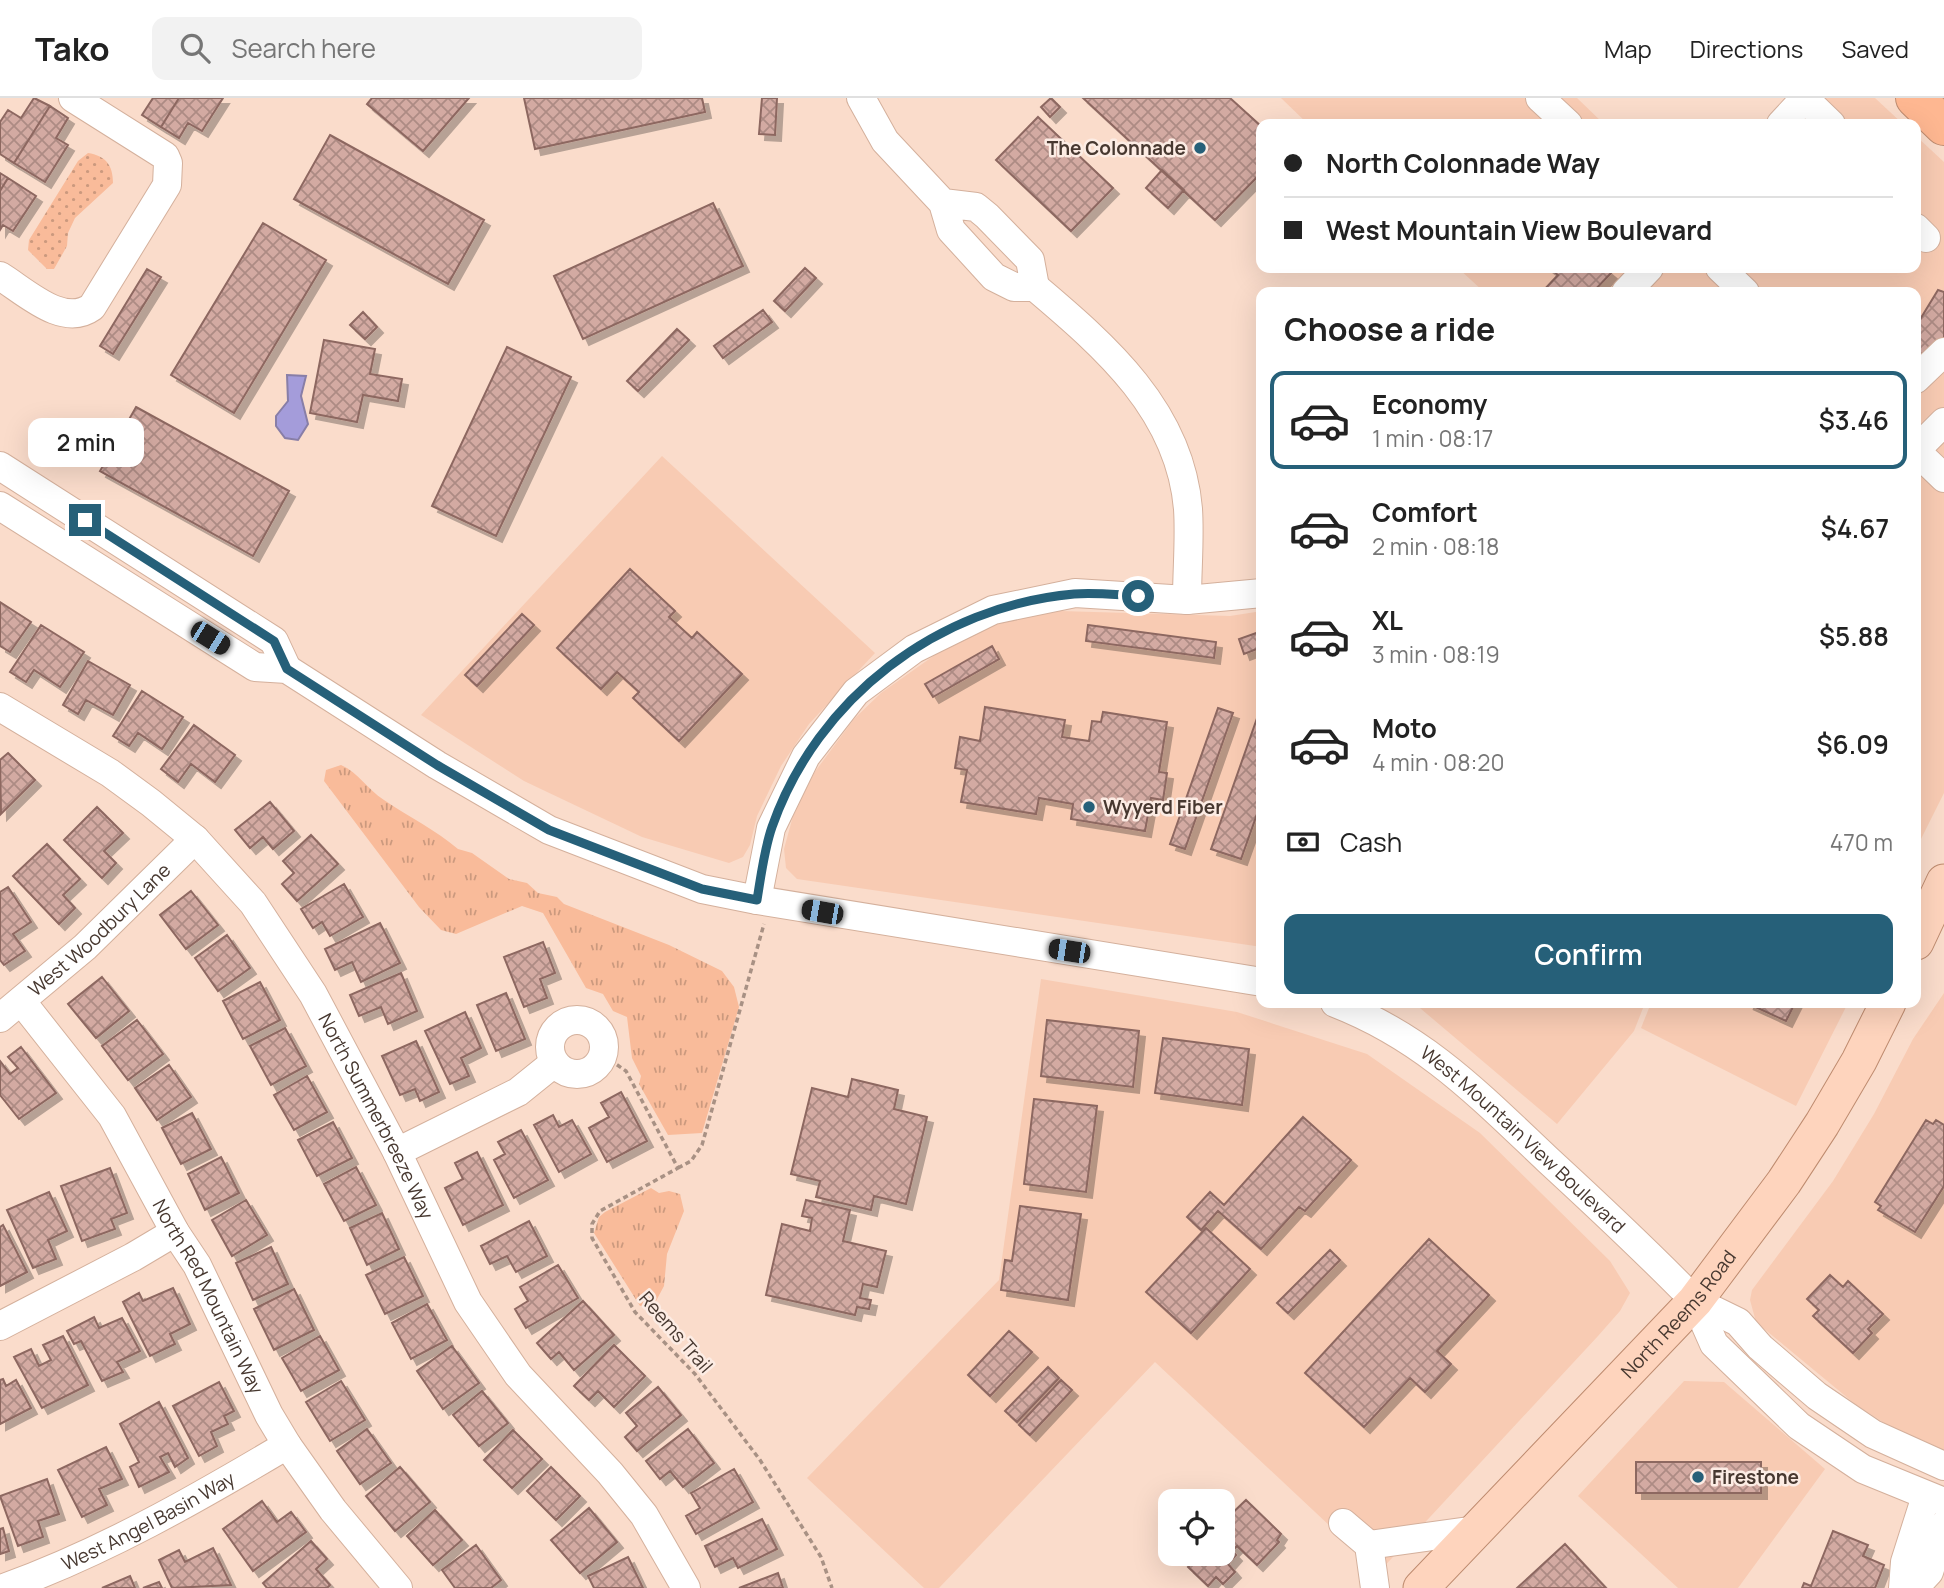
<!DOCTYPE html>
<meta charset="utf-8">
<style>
:root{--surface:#fff;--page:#f2f2f2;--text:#222;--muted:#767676;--line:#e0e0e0;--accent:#266079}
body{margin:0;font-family:Manrope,sans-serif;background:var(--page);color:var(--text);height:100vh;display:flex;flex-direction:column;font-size:26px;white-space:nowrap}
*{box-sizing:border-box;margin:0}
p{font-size:23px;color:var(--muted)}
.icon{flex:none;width:38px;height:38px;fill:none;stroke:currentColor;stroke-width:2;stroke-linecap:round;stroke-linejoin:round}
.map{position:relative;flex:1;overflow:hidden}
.sheet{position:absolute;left:1256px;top:189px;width:665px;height:721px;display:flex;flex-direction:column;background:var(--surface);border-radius:14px;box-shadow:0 7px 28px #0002}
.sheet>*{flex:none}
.top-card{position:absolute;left:1256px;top:21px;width:665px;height:154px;border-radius:14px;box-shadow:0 7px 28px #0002;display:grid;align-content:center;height:154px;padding:0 28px;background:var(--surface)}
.buttons{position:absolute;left:1158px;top:1391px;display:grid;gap:14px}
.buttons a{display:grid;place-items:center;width:77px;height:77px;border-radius:14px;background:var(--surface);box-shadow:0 7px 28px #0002;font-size:35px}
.end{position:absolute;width:32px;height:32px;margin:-16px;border:9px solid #266079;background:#fff;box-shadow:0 0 0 4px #fff}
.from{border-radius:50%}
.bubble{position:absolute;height:49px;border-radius:14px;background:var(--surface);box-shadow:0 7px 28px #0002;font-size:23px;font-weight:600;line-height:49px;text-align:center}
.car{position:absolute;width:21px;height:42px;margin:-21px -10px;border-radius:9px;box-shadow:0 0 5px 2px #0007;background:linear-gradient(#222 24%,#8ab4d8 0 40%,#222 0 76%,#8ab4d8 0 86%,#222 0)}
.top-card b{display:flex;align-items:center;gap:24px;height:66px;font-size:26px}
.top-card b+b{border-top:2px solid var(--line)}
.top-card i{width:18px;height:18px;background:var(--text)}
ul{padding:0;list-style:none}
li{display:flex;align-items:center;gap:21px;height:98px;margin:0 14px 10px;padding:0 14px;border:4px solid transparent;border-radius:14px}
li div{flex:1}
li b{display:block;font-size:26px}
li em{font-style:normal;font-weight:600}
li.current{border-color:var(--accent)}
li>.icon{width:63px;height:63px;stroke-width:1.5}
h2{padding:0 28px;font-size:32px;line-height:84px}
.pay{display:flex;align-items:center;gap:18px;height:77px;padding:0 28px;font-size:26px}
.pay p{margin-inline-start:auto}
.primary-button{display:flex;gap:14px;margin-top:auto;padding:14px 28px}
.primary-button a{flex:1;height:80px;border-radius:14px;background:var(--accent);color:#fff;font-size:28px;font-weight:600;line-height:80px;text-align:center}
header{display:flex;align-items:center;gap:42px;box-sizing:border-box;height:98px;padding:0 35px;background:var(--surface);border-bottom:2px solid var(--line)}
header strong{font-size:33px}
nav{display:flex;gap:38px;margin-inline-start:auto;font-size:24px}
.search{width:490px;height:63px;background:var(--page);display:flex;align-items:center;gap:18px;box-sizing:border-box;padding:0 24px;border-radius:14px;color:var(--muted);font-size:26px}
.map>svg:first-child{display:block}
.built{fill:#f8cbb3}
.grass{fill:url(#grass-tufts)}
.park{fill:url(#park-dots)}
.water{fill:#a49cda;stroke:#887ea7;stroke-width:2}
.building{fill:url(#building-cross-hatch);stroke:#8d6761;stroke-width:2;filter:url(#shadow)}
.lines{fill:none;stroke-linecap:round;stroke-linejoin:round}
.minor-casing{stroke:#d4b09c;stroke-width:30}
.major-casing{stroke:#be8b6f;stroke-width:37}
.highway-casing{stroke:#be8b6f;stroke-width:40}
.path{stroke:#a89184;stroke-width:3.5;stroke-dasharray:5 3.5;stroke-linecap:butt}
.minor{stroke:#fff;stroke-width:28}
.major{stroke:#fed4bd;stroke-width:35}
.highway{stroke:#feb791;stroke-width:38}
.route{stroke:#266079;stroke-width:9}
.poi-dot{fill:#266079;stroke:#fcece4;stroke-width:2.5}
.labels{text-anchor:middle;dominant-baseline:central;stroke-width:5;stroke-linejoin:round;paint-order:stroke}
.poi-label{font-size:19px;font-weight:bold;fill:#473830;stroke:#fcece4;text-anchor:start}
.street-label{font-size:19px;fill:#473830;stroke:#fcece4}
</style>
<header>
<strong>Tako</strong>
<div class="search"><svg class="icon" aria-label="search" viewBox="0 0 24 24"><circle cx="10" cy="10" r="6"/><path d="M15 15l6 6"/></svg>Search here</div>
<nav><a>Map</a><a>Directions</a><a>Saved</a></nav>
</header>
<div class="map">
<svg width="1944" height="1490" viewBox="0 0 1944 1490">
<defs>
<pattern id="grass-tufts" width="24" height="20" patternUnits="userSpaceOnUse" patternTransform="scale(1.75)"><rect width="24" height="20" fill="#f9bb9a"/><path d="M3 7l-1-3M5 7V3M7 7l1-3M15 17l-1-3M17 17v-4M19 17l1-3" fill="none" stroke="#cb997e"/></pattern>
<pattern id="park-dots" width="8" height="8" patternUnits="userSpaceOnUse" patternTransform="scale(1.75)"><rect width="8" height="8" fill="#f9bb9a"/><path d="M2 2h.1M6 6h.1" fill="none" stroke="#cb997e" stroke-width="1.8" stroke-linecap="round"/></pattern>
<pattern id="building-cross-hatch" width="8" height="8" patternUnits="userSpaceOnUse" patternTransform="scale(1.75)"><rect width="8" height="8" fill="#d3aaa2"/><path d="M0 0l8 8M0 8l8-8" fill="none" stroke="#ad8b84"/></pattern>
<filter id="shadow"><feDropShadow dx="6" dy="6" stdDeviation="0" flood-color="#0004"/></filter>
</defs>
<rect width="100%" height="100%" fill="#fadccb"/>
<!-- built -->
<path class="built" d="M1281 0H1577L1604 26H1308Z
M1826 0H1875L1903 26H1802Z
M1916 38 1944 64V695L1916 751V194H1644L1667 170H1916Z
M1458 170H1632L1609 194H1484Z
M662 358 875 555 809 626 781 668 757 718 750 747 743 759 729 765 642 739 524 683 421 617Z
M1060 513 1230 518 1262 513V849L797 781 786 770 784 751 793 718 814 675 854 621 881 595 959 540 995 525Z
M1041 881 1237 914 1367 956 1480 1035 1610 1163 1630 1195 1620 1213 1598 1238 1379 1474 1155 1264 939 1490H924L807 1380 999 1182Z
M1944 895V1353L1895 1332 1855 1306 1756 1224 1750 1202 1752 1192 1833 1083 1874 1016 1913 941Z
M1414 905H1645L1634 933 1557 1026Z
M1651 905H1848L1796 1008 1641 930Z
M1684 1283 1724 1284 1825 1371 1738 1490H1678L1578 1398Z"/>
<!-- grass -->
<path class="grass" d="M341 667C359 675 367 691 384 702 409 719 436 732 458 751L472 755 509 781 527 785 538 795 557 799 564 806 669 847 722 873 734 889 739 909 702 1035 668 1037 639 986 641 978 632 960 627 919 613 913 603 896 586 890 543 815 522 808 456 836 441 832 419 809 324 683 326 672Z
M651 1090 659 1095 669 1093 680 1096 684 1113 667 1156 664 1188 656 1203 640 1208 594 1135 599 1119 605 1114Z"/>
<!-- park -->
<path class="park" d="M88 55C105 58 113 66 113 85L75 120 68 135 67 148 54 171H47L28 152 29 142 78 63Z"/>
<!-- water -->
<path class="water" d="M287 277 306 278 301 298 308 326 298 342 285 340 276 328V318L288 303Z"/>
<!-- building -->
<path class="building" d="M34 0 50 8 14 65 0 56V24L8 12 21 20Z
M153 0H179L161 29 142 17Z
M179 0H223L202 33 188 25 179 40 161 29Z
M372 0H469L423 53 367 6Z
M524 0H702L705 14 535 51Z
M762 0H777L775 37 759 36Z
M1051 0 1060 9 1050 19 1041 9Z
M1083 0H1230L1262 29V74L1215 122Z
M50 8 68 20 56 40 68 47 45 84 14 65Z
M1038 19 1113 90 1071 133 996 62Z
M330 37 484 122 448 186 294 101Z
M1162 72 1184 92 1168 110 1146 90Z
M0 75 8 80 0 93Z
M8 80 36 98 13 133 3 127 0 132V93Z
M713 105 743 168 583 241 554 178Z
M263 125 326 162 234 315 171 277Z
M805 170 816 180 785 213 774 203Z
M1549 170H1605L1611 175 1593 194H1542L1558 177Z
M147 171 161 179 113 256 100 248Z
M1938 192 1944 194V245L1916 270V228Z
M763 212 772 224 723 260 714 248Z
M363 214 377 229 365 241 350 227Z
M677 231 689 242 638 293 627 283Z
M324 242 375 251 370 276 402 281 398 303 363 297 357 324 310 315Z
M507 249 571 279 496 438 432 408Z
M136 309 289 393 253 458 100 373Z
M630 471 675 513 669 519 692 540 697 534 742 576 679 643 633 600 639 594 617 574 601 591 557 550Z
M0 504 31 524 10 554 0 548Z
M522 516 534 527 477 588 465 577Z
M41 527 84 554 60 589 34 572 26 584 10 574Z
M1088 527 1216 544 1214 560 1086 543Z
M1262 533V549L1244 556 1239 541Z
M992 548 999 561 933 599 925 586Z
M88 563 130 587 113 617 86 602 78 616 63 607Z
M142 593 183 619 162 651 138 635 129 648 113 638Z
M1262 606V702L1241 761 1211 751Z
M985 609 1065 622 1062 639 1089 643 1092 623 1101 624 1103 614 1167 624 1159 674 1167 675 1163 702 1151 700 1145 733 1071 721 1073 706 1039 700 1036 716 961 704 967 672 955 670 960 639 980 643Z
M1218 610 1233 615 1185 751 1170 746Z
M194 627 235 657 215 684 191 666 178 684 161 671Z
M8 655 35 682 1 716 0 662Z
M270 704 294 733 273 751 263 739 250 750 235 732Z
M97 709 123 735 104 753 116 765 102 780 64 742Z
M311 737 338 766 297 803 282 786 294 775 283 763Z
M47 746 80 781 63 797 75 810 59 826 13 778Z
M344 786 363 819 330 838 322 824 313 830 301 811Z
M8 789 31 824 13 836 25 853 4 867 0 862V794Z
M191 793 218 827 186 851 160 817Z
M380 825 400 865 361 884 352 864 335 872 325 851Z
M227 837 250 870 218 893 195 860Z
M543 844 555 875 540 881 547 900 524 909 504 859Z
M401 875 417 913 388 926 381 909 359 918 350 897Z
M102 879 129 913 96 940 68 906Z
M260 884 280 922 243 941 223 903Z
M506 895 525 941 496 953 477 907Z
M1747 905H1795L1786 923Z
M465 914 481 950 461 960 469 978 450 986 425 933Z
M137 922 163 956 128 982 102 948Z
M1047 922 1139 933 1133 989 1041 978Z
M285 930 306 968 271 987 250 948Z
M1163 940 1249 951 1242 1007 1155 995Z
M416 943 439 994 420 1003 415 991 400 997 382 958Z
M21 949 56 995 19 1021 0 997V963L10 976 18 970 8 959Z
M169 967 191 999 157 1022 135 990Z
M307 978 327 1014 294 1032 274 997Z
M852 981 898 992 894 1011 927 1019 906 1106 874 1098 871 1112 816 1099 820 1083 791 1076 812 990 848 999Z
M621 994 647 1043 607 1064 589 1030 609 1019 601 1005Z
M1034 1001 1097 1008 1086 1094 1024 1086Z
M192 1015 211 1051 181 1066 162 1030Z
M553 1017 559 1029 572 1022 591 1056 559 1074 534 1027Z
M1303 1019 1351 1062 1305 1113 1299 1109 1261 1151 1218 1113 1201 1132 1187 1119 1210 1094 1224 1107Z
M1926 1022 1933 1026 1936 1022 1944 1027V1088L1915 1134 1878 1112 1881 1108 1875 1104Z
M333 1024 352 1060 317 1078 298 1042Z
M521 1032 548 1082 514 1100 494 1062 505 1056 498 1044Z
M477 1054 503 1107 463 1127 445 1090 463 1081 455 1065Z
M221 1059 239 1095 205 1112 188 1076Z
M356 1069 376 1107 344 1123 324 1086Z
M110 1070 127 1115 111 1121 115 1131 82 1143 61 1088Z
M49 1094 67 1133 48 1142 56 1161 33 1170 7 1112Z
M246 1102 267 1137 232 1158 212 1122Z
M806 1102 850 1112 843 1143 886 1153 877 1189 863 1186 860 1200 871 1202 869 1211 857 1209 855 1217 766 1197 782 1126 810 1133 812 1120 802 1118Z
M1020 1108 1081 1116 1068 1202 1001 1192 1005 1162 1012 1163Z
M382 1115 399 1151 367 1167 350 1130Z
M529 1123 547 1158 516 1174 507 1158 490 1166 481 1148Z
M3 1127 27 1174 0 1188V1129Z
M1206 1130 1250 1171 1191 1235 1146 1194Z
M1429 1141 1489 1197 1437 1253 1451 1266 1425 1294 1410 1280 1364 1329 1305 1275Z
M271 1149 288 1186 253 1202 236 1165Z
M1330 1152 1340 1162 1288 1215 1277 1205Z
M404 1159 423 1198 385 1216 366 1177Z
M558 1167 578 1200 526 1230 515 1211 528 1203 520 1189Z
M1830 1177 1843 1189 1848 1183 1883 1216 1868 1231 1872 1235 1853 1255 1813 1218 1819 1212 1807 1201Z
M173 1190 190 1226 170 1236 175 1246 150 1258 123 1204 139 1195 143 1203Z
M294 1191 314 1232 274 1252 254 1211Z
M583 1203 614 1237 574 1272 559 1254 551 1261 537 1245Z
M427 1206 447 1242 411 1261 392 1225Z
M94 1219 99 1230 122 1220 140 1253 117 1264 123 1274 102 1283 81 1243 74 1246 67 1233Z
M1009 1233 1032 1254 990 1298 968 1277Z
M63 1238 88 1287 42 1310 14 1259 31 1251 39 1268 51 1262 43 1247Z
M320 1238 339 1272 301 1293 282 1260Z
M614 1247 645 1278 614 1309 598 1293 589 1302 574 1288Z
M452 1248 479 1285 443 1311 417 1273Z
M1048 1269 1059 1280 1017 1324 1005 1313Z
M3 1281 6 1288 16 1282 31 1310 0 1326V1282Z
M1061 1282 1072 1292 1030 1337 1019 1327Z
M341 1283 365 1322 330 1343 306 1304Z
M219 1284 234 1313 224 1318 228 1326 211 1334 217 1348 199 1358 173 1308Z
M658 1289 681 1317 637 1353 625 1339 637 1328 626 1315Z
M482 1293 508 1325 479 1348 453 1317Z
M159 1304 188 1360 175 1369 168 1355 160 1359 169 1374 139 1389 130 1369 139 1364 120 1326Z
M367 1331 391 1365 360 1386 337 1353Z
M688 1331 714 1365 683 1389 670 1373 660 1381 646 1363Z
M513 1332 542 1361 512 1390 484 1362Z
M106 1349 122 1381 99 1391 107 1407 82 1419 58 1372Z
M1636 1364H1761V1395H1636Z
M400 1369 430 1404 395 1433 366 1398Z
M551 1369 580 1398 556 1422 527 1393Z
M734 1371 753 1404 696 1436 686 1418 700 1410 691 1395Z
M47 1381 59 1416 38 1423 43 1439 18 1448 0 1398Z
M1246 1402 1281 1436 1277 1442 1279 1444 1257 1467 1237 1448 1232 1453 1236 1457 1228 1466 1235 1474 1223 1486 1216 1479 1208 1488 1188 1469 1199 1458 1197 1456H1223V1424Z
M262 1403 277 1424 291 1414 306 1434 253 1473 223 1431Z
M589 1410 617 1444 580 1475 551 1442Z
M435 1412 462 1442 433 1467 407 1438Z
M762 1421 777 1451 738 1470 733 1460 715 1469 705 1448Z
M3 1430 9 1453 0 1456V1431Z
M1833 1433 1868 1447 1863 1458 1884 1467 1875 1490H1802L1804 1485 1811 1488Z
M311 1443 327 1461 316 1471 330 1487 327 1490H267L263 1485Z
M1565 1446 1606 1490H1517Z
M476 1447 501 1482 491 1490H455L442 1472Z
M213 1450 231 1487 172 1490 159 1462 179 1452 185 1464Z
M628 1459 643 1490H594L588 1478Z
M778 1475 783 1490H739Z
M130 1478 135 1490H102Z
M159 1484 162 1490H143Z"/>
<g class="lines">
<!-- minor casing -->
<g class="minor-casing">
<g id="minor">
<path d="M861 0 885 43 943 105 951 132 994 179 1014 189H1035L1030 162 987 118 976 109 943 105"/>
<path d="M1540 0 1568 26"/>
<path d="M1805 1 1831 26"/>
<path d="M1781 26 1805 0"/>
<path d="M1916 130 1926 140"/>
<path d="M1720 170 1745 194"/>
<path d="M0 178C26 194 63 230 92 209L167 87 168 65 165 58 73 0"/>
<path d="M1035 189C1106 249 1180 313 1188 411 1190 441 1187 472 1187 502"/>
<path d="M1626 194 1649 170"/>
<path d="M1916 281 1944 254"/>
<path d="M1916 352 1944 324"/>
<path d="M1916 353 1944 380"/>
<path d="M0 368 274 543 287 571"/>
<path d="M0 408 255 569 287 571 437 667 549 732 702 791 757 802 1262 884"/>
<path id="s1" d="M0 609 110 675 151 705 195 741 253 805 313 896 397 1054 468 1204 518 1277 610 1375 644 1417 686 1490"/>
<path d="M757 802 771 730 806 658 856 594 914 551 993 512 1075 495 1187 502 1262 495"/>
<path id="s2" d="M22 904 112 1018 175 1134 197 1167 269 1317 287 1347 333 1412 398 1490"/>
<path id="s3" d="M1335 905C1425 940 1479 997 1548 1062 1598 1108 1647 1154 1695 1203L1714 1246 1799 1328 1863 1371 1944 1404"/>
<path id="s4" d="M0 920 85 849 195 741"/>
<circle cx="577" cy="949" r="27"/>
<path d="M397 1054 518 994 554 965"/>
<path d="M1695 1203 1738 1224 1760 1249 1817 1298 1873 1336 1944 1368"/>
<path d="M0 1228 133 1159 175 1134"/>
<path d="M1343 1425 1369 1447 1375 1490"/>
<path d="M1369 1447 1476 1432"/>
<path id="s5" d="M4 1490C104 1454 196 1401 287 1347"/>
<path d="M1903 1490 1905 1464 1926 1398"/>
<path d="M1914 1490 1929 1474 1944 1427"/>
</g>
</g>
<!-- major casing -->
<g class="major-casing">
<g id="major">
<path d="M1916 844 1944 784"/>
<path id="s6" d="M1421 1490 1695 1203 1784 1084 1822 1026 1859 963 1888 905"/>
</g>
</g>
<!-- highway casing -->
<g class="highway-casing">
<path id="highway" d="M1915 0 1944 28"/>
</g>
<!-- path -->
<path class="path" d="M603 957 626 973 678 1070 600 1113 592 1126V1140L635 1214 695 1276 760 1362 821 1459 832 1490
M678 1070 691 1063 702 1047 764 826"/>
<!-- minor -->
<use href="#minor" class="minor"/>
<!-- major -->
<use href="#major" class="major"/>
<!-- highway -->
<use href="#highway" class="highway"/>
</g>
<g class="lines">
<!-- route -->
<path class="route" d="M85 422 274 543 287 571 437 667 549 732 702 791 757 802C761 778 764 752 772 729 817 600 938 508 1074 496 1095 494 1117 497 1138 498"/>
</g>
<!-- markers -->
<g class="poi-dot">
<circle cx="1200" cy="50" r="7"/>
<circle cx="1089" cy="709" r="7"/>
<circle cx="1698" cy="1379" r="7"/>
</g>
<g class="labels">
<!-- poi labels -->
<g class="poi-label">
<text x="1186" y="50" text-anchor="end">The Colonnade</text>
<text x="1103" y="709">Wyyerd Fiber</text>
<text x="1712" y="1379">Firestone</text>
</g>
<!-- street labels -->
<g class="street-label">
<text stroke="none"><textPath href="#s4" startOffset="133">West Woodbury Lane</textPath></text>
<text stroke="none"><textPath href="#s1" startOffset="569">North Summerbreeze Way</textPath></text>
<text stroke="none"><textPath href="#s3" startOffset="234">West Mountain View Boulevard</textPath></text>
<text stroke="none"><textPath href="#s2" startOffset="350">North Red Mountain Way</textPath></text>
<text stroke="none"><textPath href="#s6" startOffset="376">North Reems Road</textPath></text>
<text transform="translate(676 1234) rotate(49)">Reems Trail</text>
<text stroke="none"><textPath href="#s5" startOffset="159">West Angel Basin Way</textPath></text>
</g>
</g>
</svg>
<div class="buttons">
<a><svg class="icon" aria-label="locate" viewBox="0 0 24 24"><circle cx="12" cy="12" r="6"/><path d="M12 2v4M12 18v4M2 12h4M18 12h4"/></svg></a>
</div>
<i class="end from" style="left:1138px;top:498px"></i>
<i class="end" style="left:85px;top:422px"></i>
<div class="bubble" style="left:28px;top:320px;width:116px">2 min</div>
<i class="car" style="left:210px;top:540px;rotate:122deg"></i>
<i class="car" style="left:822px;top:814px;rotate:280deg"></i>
<i class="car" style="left:1069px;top:853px;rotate:279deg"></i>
<div class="top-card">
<b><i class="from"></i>North Colonnade Way</b>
<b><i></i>West Mountain View Boulevard</b>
</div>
<section class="sheet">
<h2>Choose a ride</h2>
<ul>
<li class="current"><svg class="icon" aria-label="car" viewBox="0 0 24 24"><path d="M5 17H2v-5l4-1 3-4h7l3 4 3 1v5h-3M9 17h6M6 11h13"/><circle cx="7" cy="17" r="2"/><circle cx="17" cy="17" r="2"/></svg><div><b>Economy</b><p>1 min · 08:17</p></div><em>$3.46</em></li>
<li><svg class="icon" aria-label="car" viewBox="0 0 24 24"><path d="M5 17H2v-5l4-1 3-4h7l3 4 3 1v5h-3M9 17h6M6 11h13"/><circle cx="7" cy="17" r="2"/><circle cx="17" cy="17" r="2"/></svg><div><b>Comfort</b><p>2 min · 08:18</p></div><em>$4.67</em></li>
<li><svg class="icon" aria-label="car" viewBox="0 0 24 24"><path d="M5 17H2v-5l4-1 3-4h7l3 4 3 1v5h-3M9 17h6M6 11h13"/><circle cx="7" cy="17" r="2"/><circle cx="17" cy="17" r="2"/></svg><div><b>XL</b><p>3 min · 08:19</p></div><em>$5.88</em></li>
<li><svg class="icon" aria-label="car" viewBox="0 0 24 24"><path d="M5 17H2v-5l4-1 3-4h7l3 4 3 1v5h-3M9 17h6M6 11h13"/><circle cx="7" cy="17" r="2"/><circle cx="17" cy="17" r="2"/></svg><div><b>Moto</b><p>4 min · 08:20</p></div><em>$6.09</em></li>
</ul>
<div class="pay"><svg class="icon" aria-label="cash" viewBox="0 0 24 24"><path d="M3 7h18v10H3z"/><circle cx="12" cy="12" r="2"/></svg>Cash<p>470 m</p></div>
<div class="primary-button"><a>Confirm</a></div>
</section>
</div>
